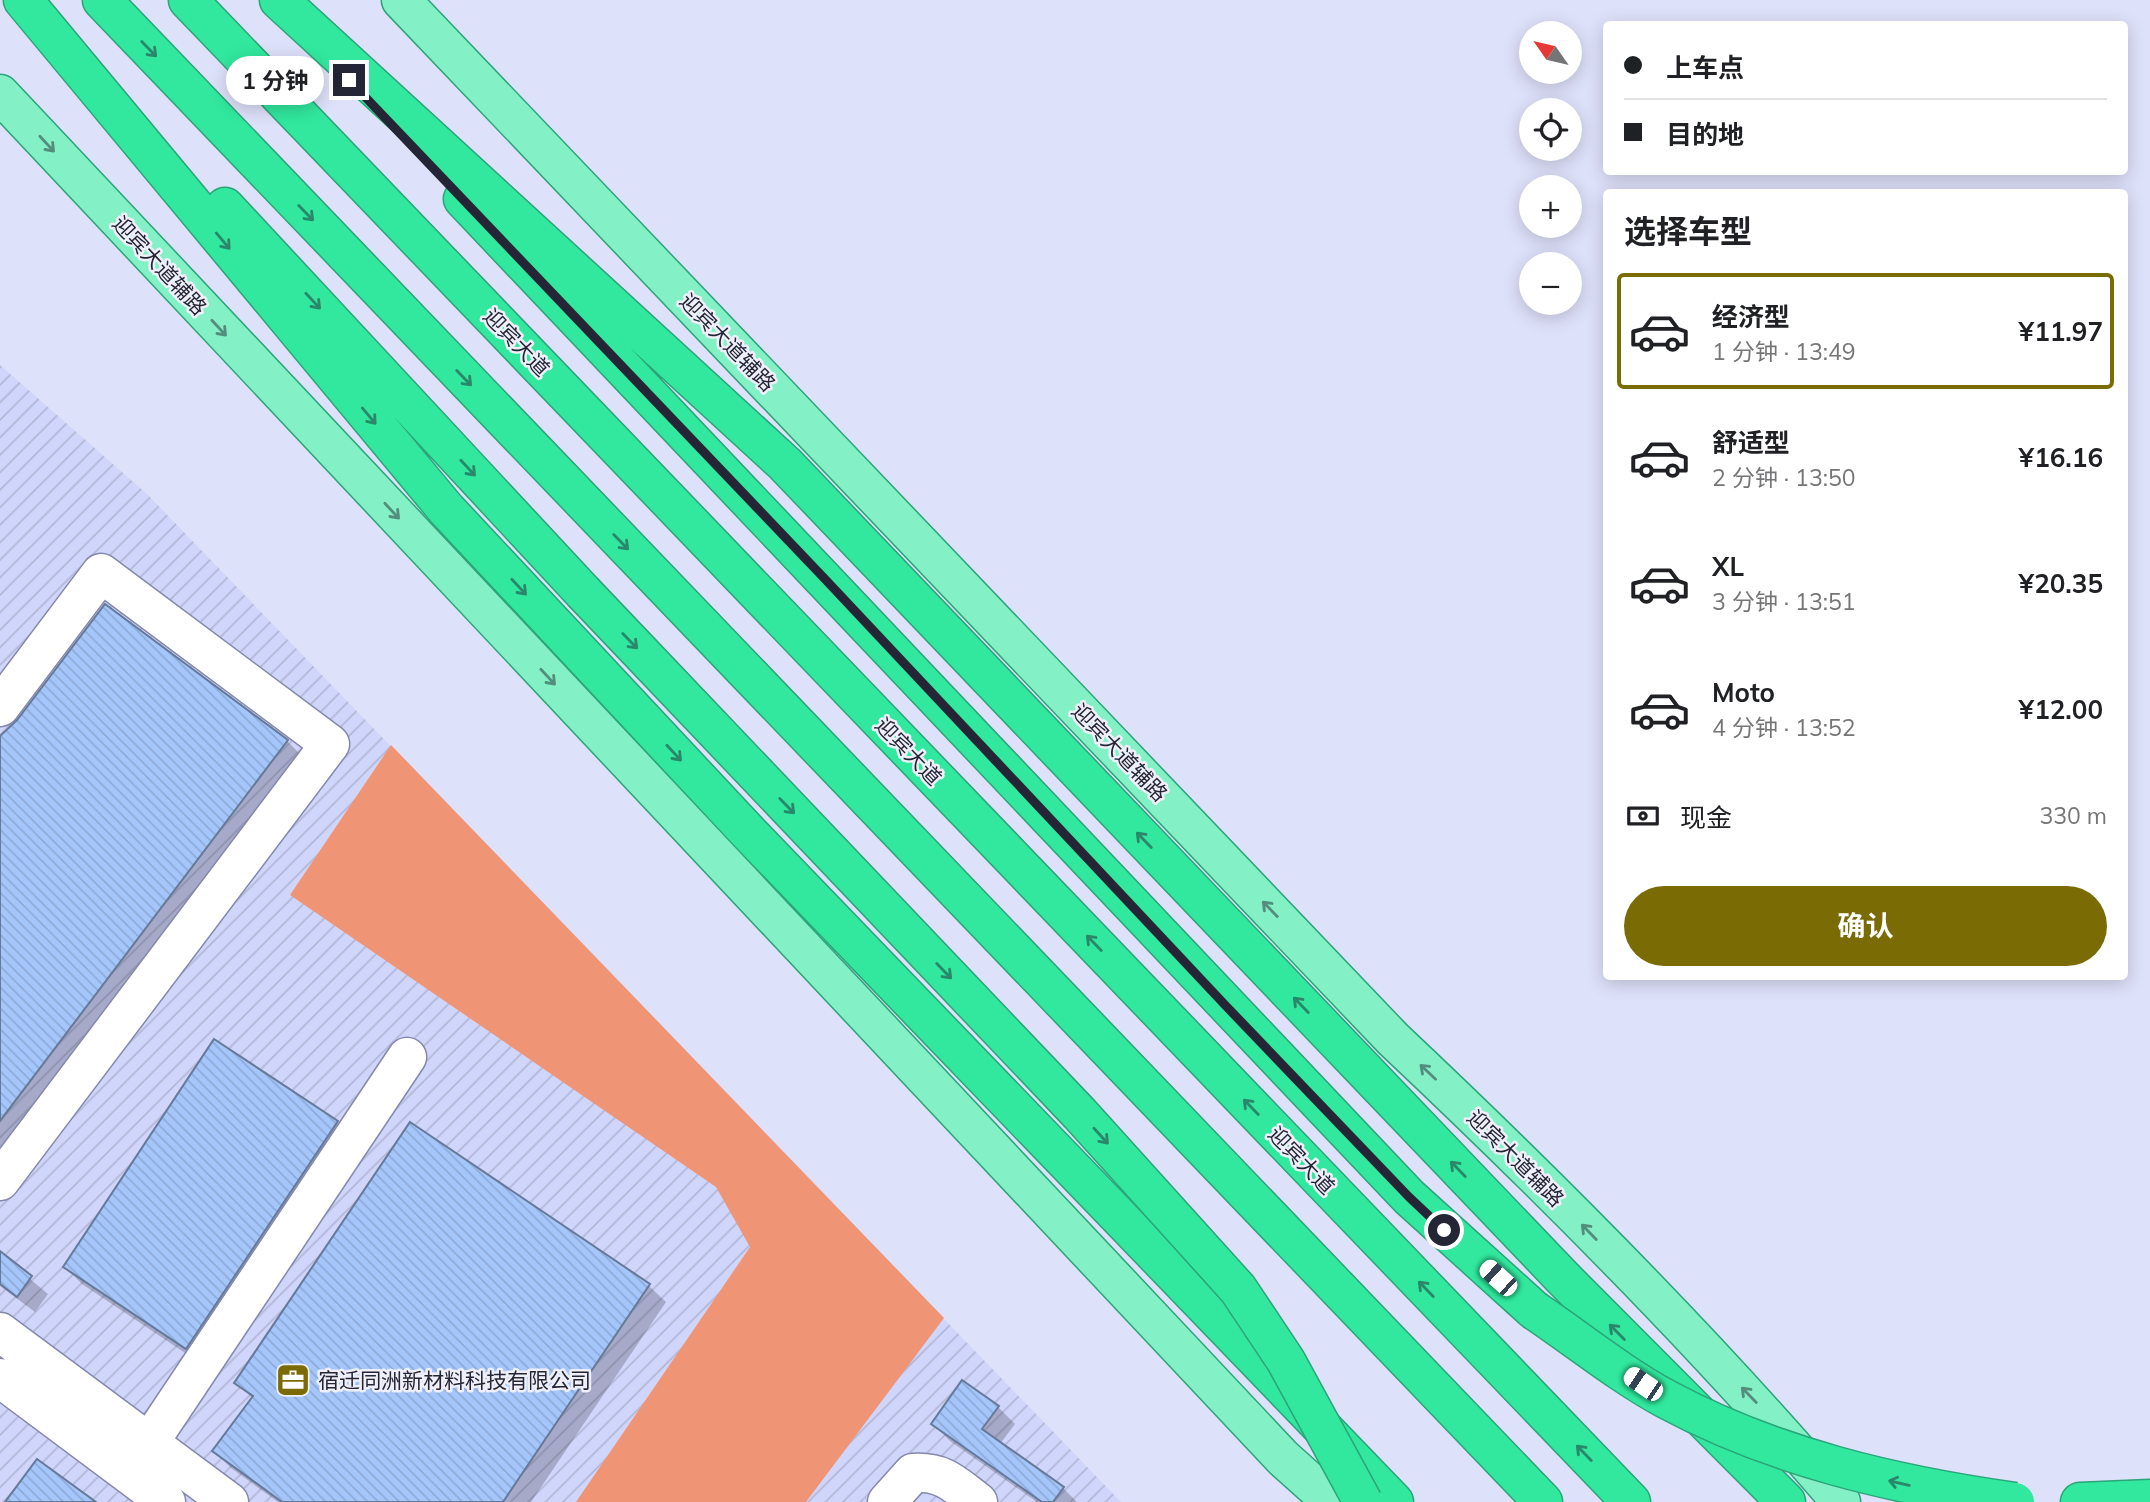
<!DOCTYPE html>
<html lang="zh">
<meta charset="utf-8">
<style>
:root{--surface:#fff;--page:#f6f6f6;--text:#202124;--muted:#757577;--line:#e0e0e0;--accent:#7a6b04}
body{margin:0;font-family:Mulish,"Noto Sans SC",sans-serif;background:var(--page);color:var(--text);height:100vh;display:flex;flex-direction:column;font-size:26px;white-space:nowrap}
*{box-sizing:border-box;margin:0}
p{font-size:23px;color:var(--muted)}
.icon{flex:none;width:38px;height:38px;fill:none;stroke:currentColor;stroke-width:2;stroke-linecap:round;stroke-linejoin:round}
.map{position:relative;flex:1;overflow:hidden}
.sheet{position:absolute;left:1603px;top:189px;width:525px;height:791px;display:flex;flex-direction:column;background:var(--surface);border-radius:7px;box-shadow:0 4px 18px #0003}
.sheet>*{flex:none}
.top-card{position:absolute;left:1603px;top:21px;width:525px;height:154px;border-radius:7px;box-shadow:0 4px 18px #0003;display:grid;align-content:center;height:154px;padding:0 21px;background:var(--surface)}
.needle{width:46px;rotate:304deg}
.buttons{position:absolute;left:1519px;top:21px;display:grid;gap:14px}
.buttons a{display:grid;place-items:center;width:63px;height:63px;border-radius:50%;background:var(--surface);box-shadow:0 4px 18px #0003;font-size:35px}
.end{position:absolute;width:32px;height:32px;margin:-16px;border:9px solid #242635;background:#fff;box-shadow:0 0 0 4px #fff}
.from{border-radius:50%}
.bubble{position:absolute;height:49px;border-radius:24px;background:var(--surface);box-shadow:0 4px 18px #0003;font-size:23px;font-weight:700;line-height:49px;text-align:center}
.car{position:absolute;width:21px;height:42px;margin:-21px -10px;border-radius:9px;box-shadow:0 0 5px 2px #0007;background:linear-gradient(#fff 24%,#345 0 40%,#fff 0 76%,#345 0 86%,#fff 0)}
.top-card b{display:flex;align-items:center;gap:24px;height:66px;font-size:26px}
.top-card b+b{border-top:2px solid var(--line)}
.top-card i{width:18px;height:18px;background:var(--text)}
ul{padding:0;list-style:none}
li{display:flex;align-items:center;gap:21px;height:116px;margin:0 14px 10px;padding:0 7px;border:4px solid transparent;border-radius:7px}
li div{flex:1}
li b{display:block;font-size:26px}
li em{font-style:normal;font-weight:700}
li.selected{border-color:var(--accent)}
li>.icon{width:63px;height:63px;stroke-width:1.5}
h2{padding:0 21px;font-size:32px;line-height:84px}
.pay{display:flex;align-items:center;gap:18px;height:77px;padding:0 21px;font-size:26px}
.pay p{margin-inline-start:auto}
.action{display:flex;gap:14px;margin-top:auto;padding:14px 21px}
.action a{flex:1;height:80px;border-radius:42px;background:var(--accent);color:#fff;font-size:28px;font-weight:700;line-height:80px;text-align:center}
.map>svg:first-child{display:block}
.industrial{fill:url(#industrial-furrows)}
.grass{fill:#ef9576}
.shadow{fill:#0003}
.building{fill:url(#building-back-hatch);stroke:#657999;stroke-width:2}
.lines{fill:none;stroke-linecap:round;stroke-linejoin:round}
.minor-casing{stroke:#8488ad;stroke-width:41}
.major-casing{stroke:#2ca479;stroke-width:41}
.highway-casing{stroke:#2ca479;stroke-width:41}
.minor{stroke:#fff;stroke-width:38}
.major{stroke:#83f1c5;stroke-width:38}
.highway{stroke:#31e89e;stroke-width:38}
.highway-bridge-casing{stroke:#2ca479;stroke-width:41;stroke-linecap:butt}
.highway-bridge{stroke:#31e89e;stroke-width:38}
.oneway{stroke:#2a876a}
.oneway2{stroke:#548c7d}
.route{stroke:#242635;stroke-width:9}
.labels{text-anchor:middle;dominant-baseline:central;stroke-width:5;stroke-linejoin:round;paint-order:stroke}
.street-label{font-size:21px;fill:#242635;stroke:#eeeff8}
.poi-label{font-size:21px;fill:#242635;stroke:#eeeff8;text-anchor:start}
</style>
<div class="map">
<svg width="2150" height="1502" viewBox="0 0 2150 1502">
<defs>
<pattern id="industrial-furrows" width="10" height="10" patternUnits="userSpaceOnUse" patternTransform="scale(1.75)"><rect width="10" height="10" fill="#d0d5fb"/><path d="M-1 1l2-2M0 10L10 0M9 11l2-2" fill="none" stroke="#b2b7d8"/></pattern>
<pattern id="building-back-hatch" width="6" height="6" patternUnits="userSpaceOnUse" patternTransform="scale(1.75)"><rect width="6" height="6" fill="#a5c6fb"/><path d="M-1 5l2 2M0 0l6 6M5-1l2 2" fill="none" stroke="#8eaad8"/></pattern>
</defs>
<rect width="100%" height="100%" fill="#dee1fa"/>
<!-- industrial -->
<path class="industrial" d="M0 365 147 494 1121 1502H0Z"/>
<!-- grass -->
<path class="grass" d="M391 745 944 1318 806 1502H576L750 1247 716 1187 290 895Z"/>
<!-- shadow -->
<path class="shadow" d="M0 739 287 741 304 758 0 1160Z
M337 1123 354 1140 203 1365 82 1284 65 1267Z
M411 1125 649 1286 666 1302 531 1502H278L231 1468 214 1451 253 1399 237 1383Z
M0 1254 48 1294 35 1312 0 1286Z
M998 1407 1015 1424 1000 1444 1063 1488 1077 1502H1037L950 1441 933 1424Z"/>
<!-- building -->
<path class="building" d="M105 604 288 740 0 1121V736L17 720Z
M214 1039 338 1121 186 1349 63 1267Z
M410 1122 650 1284 503 1502H282L212 1451 253 1396 234 1383Z
M0 1251 32 1276 17 1297 0 1284Z
M962 1380 999 1406 982 1429 1064 1487 1053 1502H1042L931 1424Z
M37 1459 96 1502H5Z"/>
<g class="lines">
<!-- minor casing -->
<g class="minor-casing">
<path id="minor" d="M0 707 101 573 330 744 0 1181
M0 1332 229 1502
M0 1378 166 1502
M149 1443 407 1057
M887 1502 913 1473C944 1471 955 1485 978 1502"/>
</g>
<!-- major casing -->
<g class="major-casing">
<path id="major" d="M401 0 1393 1039C1549 1186 1702 1339 1841 1502
M0 94 1283 1458 1332 1502"/>
</g>
<!-- highway casing -->
<g class="highway-casing">
<path id="highway" d="M23 0 446 509 749 833 1394 1502
M102 0 1543 1502
M188 0 1631 1502
M279 0 785 464 1562 1277 1786 1502
M463 199 1409 1197 1534 1310
M225 207 583 592
M2080 1502 2150 1499"/>
</g>
<!-- minor -->
<use href="#minor" class="minor"/>
<!-- major -->
<use href="#major" class="major"/>
<!-- highway -->
<use href="#highway" class="highway"/>
<!-- highway-bridge casing -->
<g class="highway-bridge-casing">
<path id="highway-bridge" d="M583 592 1080 1114 1238 1289 1286 1361 1363 1502
M1534 1310C1577 1339 1620 1374 1666 1399 1774 1457 1894 1485 2015 1502"/>
</g>
<!-- highway-bridge -->
<use href="#highway-bridge" class="highway-bridge"/>
</g>
<!-- one-way arrows -->
<defs><path id="oneway-shaft" d="M-6 0H5M1.5-3L5.5 0L1.5 3" fill="none" stroke-width="1.6" stroke-linecap="round" stroke-linejoin="round" transform="scale(1.75)"/></defs>
<g class="oneway">
<use href="#oneway-shaft" transform="translate(149 49) rotate(46)"/>
<use href="#oneway-shaft" transform="translate(306 213) rotate(46)"/>
<use href="#oneway-shaft" transform="translate(223 241) rotate(50)"/>
<use href="#oneway-shaft" transform="translate(313 301) rotate(47)"/>
<use href="#oneway-shaft" transform="translate(464 378) rotate(46)"/>
<use href="#oneway-shaft" transform="translate(369 416) rotate(50)"/>
<use href="#oneway-shaft" transform="translate(468 468) rotate(47)"/>
<use href="#oneway-shaft" transform="translate(621 542) rotate(46)"/>
<use href="#oneway-shaft" transform="translate(519 587) rotate(47)"/>
<use href="#oneway-shaft" transform="translate(630 641) rotate(46)"/>
<use href="#oneway-shaft" transform="translate(674 753) rotate(47)"/>
<use href="#oneway-shaft" transform="translate(787 806) rotate(46)"/>
<use href="#oneway-shaft" transform="translate(1144 840) rotate(-134)"/>
<use href="#oneway-shaft" transform="translate(1094 943) rotate(-134)"/>
<use href="#oneway-shaft" transform="translate(944 971) rotate(46)"/>
<use href="#oneway-shaft" transform="translate(1301 1005) rotate(-134)"/>
<use href="#oneway-shaft" transform="translate(1251 1107) rotate(-134)"/>
<use href="#oneway-shaft" transform="translate(1101 1136) rotate(48)"/>
<use href="#oneway-shaft" transform="translate(1458 1169) rotate(-134)"/>
<use href="#oneway-shaft" transform="translate(1426 1289) rotate(-134)"/>
<use href="#oneway-shaft" transform="translate(1617 1332) rotate(-135)"/>
<use href="#oneway-shaft" transform="translate(1584 1453) rotate(-134)"/>
<use href="#oneway-shaft" transform="translate(1899 1483) rotate(-167)"/>
</g>
<g class="oneway2">
<use href="#oneway-shaft" transform="translate(47 144) rotate(47)"/>
<use href="#oneway-shaft" transform="translate(219 328) rotate(47)"/>
<use href="#oneway-shaft" transform="translate(392 511) rotate(47)"/>
<use href="#oneway-shaft" transform="translate(548 677) rotate(47)"/>
<use href="#oneway-shaft" transform="translate(1270 909) rotate(-134)"/>
<use href="#oneway-shaft" transform="translate(1428 1072) rotate(-137)"/>
<use href="#oneway-shaft" transform="translate(1589 1232) rotate(-134)"/>
<use href="#oneway-shaft" transform="translate(1749 1395) rotate(-134)"/>
</g>
<g class="lines">
<!-- route -->
<path class="route" d="M349 80 824 578 1226 1006 1409 1197 1444 1230"/>
</g>
<!-- icons -->
<defs>
<g id="office-square" transform="scale(1.75)"><rect x="-9" y="-9" width="18" height="18" rx="4" fill="#7a6b04" stroke="#eeeff8"/><path d="M-6-3h4V-5.5h4V-3h4V5H-6ZM-1-4.5V-3h2v-1.5ZM-6 0V1H6V0Z" fill="#fff"/></g>
</defs>
<g fill-rule="evenodd">
<use href="#office-square" x="293" y="1380"/>
</g>
<g class="labels">
<!-- street labels -->
<g class="street-label">
<text transform="translate(160 265) rotate(47)">迎宾大道辅路</text>
<text transform="translate(517 342) rotate(46)">迎宾大道</text>
<text transform="translate(728 342) rotate(46)">迎宾大道辅路</text>
<text transform="translate(909 751) rotate(46)">迎宾大道</text>
<text transform="translate(1120 752) rotate(46)">迎宾大道辅路</text>
<text transform="translate(1516 1158) rotate(45)">迎宾大道辅路</text>
<text transform="translate(1302 1160) rotate(46)">迎宾大道</text>
</g>
<!-- poi labels -->
<g class="poi-label">
<text x="318" y="1380">宿迁同洲新材料科技有限公司</text>
</g>
</g>
</svg>
<div class="buttons">
<a><svg class="needle" viewBox="-14 -14 28 28"><path d="M0-13l5 13h-10z" fill="#e53935"/><path d="M0 13l5-13h-10z" fill="#757577"/></svg></a>
<a><svg class="icon" aria-label="locate" viewBox="0 0 24 24"><circle cx="12" cy="12" r="6"/><path d="M12 2v4M12 18v4M2 12h4M18 12h4"/></svg></a>
<a>+</a>
<a>−</a>
</div>
<i class="end from" style="left:1444px;top:1230px"></i>
<i class="end" style="left:349px;top:80px"></i>
<div class="bubble" style="left:226px;top:56px;width:98px">1 分钟</div>
<i class="car" style="left:1498px;top:1278px;rotate:312deg"></i>
<i class="car" style="left:1643px;top:1384px;rotate:304deg"></i>
<div class="top-card">
<b><i class="from"></i>上车点</b>
<b><i></i>目的地</b>
</div>
<section class="sheet">
<h2>选择车型</h2>
<ul>
<li class="selected"><svg class="icon" aria-label="car" viewBox="0 0 24 24"><path d="M5 17H2v-5l4-1 3-4h7l3 4 3 1v5h-3M9 17h6M6 11h13"/><circle cx="7" cy="17" r="2"/><circle cx="17" cy="17" r="2"/></svg><div><b>经济型</b><p>1 分钟 · 13:49</p></div><em>¥11.97</em></li>
<li><svg class="icon" aria-label="car" viewBox="0 0 24 24"><path d="M5 17H2v-5l4-1 3-4h7l3 4 3 1v5h-3M9 17h6M6 11h13"/><circle cx="7" cy="17" r="2"/><circle cx="17" cy="17" r="2"/></svg><div><b>舒适型</b><p>2 分钟 · 13:50</p></div><em>¥16.16</em></li>
<li><svg class="icon" aria-label="car" viewBox="0 0 24 24"><path d="M5 17H2v-5l4-1 3-4h7l3 4 3 1v5h-3M9 17h6M6 11h13"/><circle cx="7" cy="17" r="2"/><circle cx="17" cy="17" r="2"/></svg><div><b>XL</b><p>3 分钟 · 13:51</p></div><em>¥20.35</em></li>
<li><svg class="icon" aria-label="car" viewBox="0 0 24 24"><path d="M5 17H2v-5l4-1 3-4h7l3 4 3 1v5h-3M9 17h6M6 11h13"/><circle cx="7" cy="17" r="2"/><circle cx="17" cy="17" r="2"/></svg><div><b>Moto</b><p>4 分钟 · 13:52</p></div><em>¥12.00</em></li>
</ul>
<div class="pay"><svg class="icon" aria-label="cash" viewBox="0 0 24 24"><path d="M3 7h18v10H3z"/><circle cx="12" cy="12" r="2"/></svg>现金<p>330 m</p></div>
<div class="action"><a>确认</a></div>
</section>
</div>
